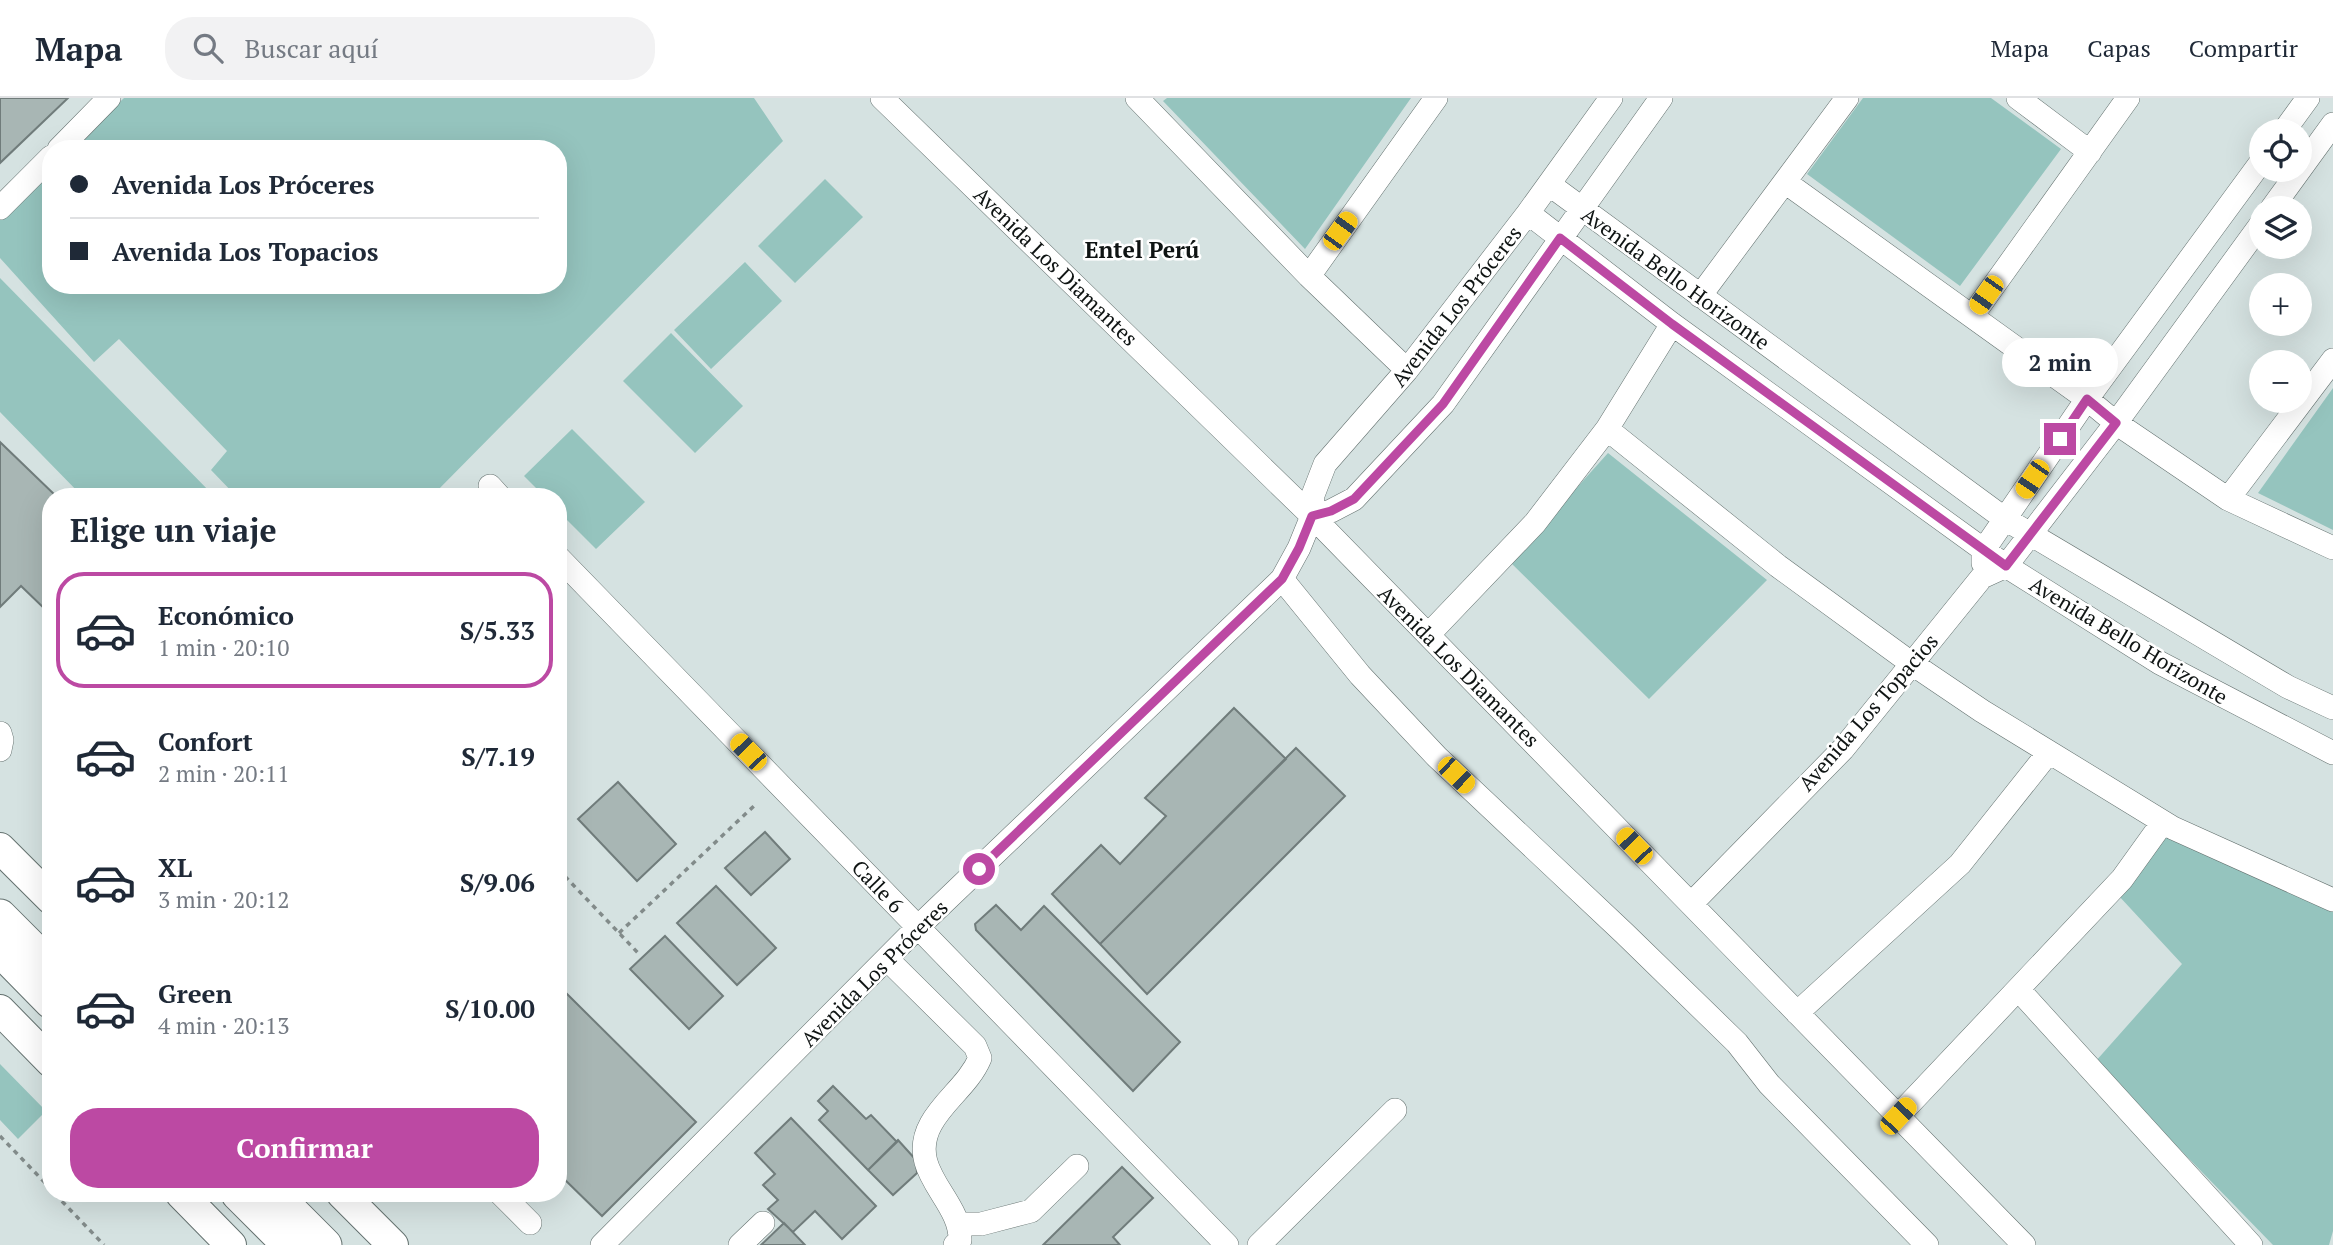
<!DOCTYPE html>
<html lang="es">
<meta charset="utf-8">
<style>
:root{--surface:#fff;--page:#f2f2f3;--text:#1f2937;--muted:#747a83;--line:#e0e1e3;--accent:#bc49a3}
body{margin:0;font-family:"PT Serif",serif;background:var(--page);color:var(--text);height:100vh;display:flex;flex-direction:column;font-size:26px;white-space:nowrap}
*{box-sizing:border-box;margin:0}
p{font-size:23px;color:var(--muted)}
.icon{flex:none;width:38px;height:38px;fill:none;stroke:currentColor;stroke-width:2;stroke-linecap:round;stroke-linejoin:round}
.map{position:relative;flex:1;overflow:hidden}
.drawer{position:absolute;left:42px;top:390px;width:525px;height:714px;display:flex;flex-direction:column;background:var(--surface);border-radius:28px;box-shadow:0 7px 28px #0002}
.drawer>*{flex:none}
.hud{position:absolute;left:42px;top:42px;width:525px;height:154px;border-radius:28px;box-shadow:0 7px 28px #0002;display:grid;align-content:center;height:154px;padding:0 28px;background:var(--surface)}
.controls{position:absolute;left:2249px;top:21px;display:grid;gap:14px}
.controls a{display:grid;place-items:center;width:63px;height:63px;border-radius:50%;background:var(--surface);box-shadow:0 7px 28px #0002;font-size:35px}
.end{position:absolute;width:32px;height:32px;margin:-16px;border:9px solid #bc49a3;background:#fff;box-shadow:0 0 0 4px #fff}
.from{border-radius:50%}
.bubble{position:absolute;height:49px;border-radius:24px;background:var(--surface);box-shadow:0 7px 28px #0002;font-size:23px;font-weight:800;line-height:49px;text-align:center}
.car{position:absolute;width:21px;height:42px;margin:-21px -10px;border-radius:9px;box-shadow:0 0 5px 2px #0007;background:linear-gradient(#f5c518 24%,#345 0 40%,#f5c518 0 76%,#345 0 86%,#f5c518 0)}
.hud b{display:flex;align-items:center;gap:24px;height:66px;font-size:26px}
.hud b+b{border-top:2px solid var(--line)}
.hud i{width:18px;height:18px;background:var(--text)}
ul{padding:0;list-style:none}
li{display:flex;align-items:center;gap:21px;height:116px;margin:0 14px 10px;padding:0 14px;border:4px solid transparent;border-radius:28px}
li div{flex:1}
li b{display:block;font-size:26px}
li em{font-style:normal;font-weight:800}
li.active{border-color:var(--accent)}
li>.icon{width:63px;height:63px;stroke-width:1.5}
h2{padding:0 28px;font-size:32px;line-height:84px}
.cta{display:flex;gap:14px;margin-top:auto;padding:14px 28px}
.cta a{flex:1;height:80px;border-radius:28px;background:var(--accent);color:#fff;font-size:28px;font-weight:800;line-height:80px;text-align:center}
header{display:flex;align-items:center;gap:42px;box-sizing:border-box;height:98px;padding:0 35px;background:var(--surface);border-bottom:2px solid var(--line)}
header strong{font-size:33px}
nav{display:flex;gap:38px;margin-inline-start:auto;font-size:24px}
.search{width:490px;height:63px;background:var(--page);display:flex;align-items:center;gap:18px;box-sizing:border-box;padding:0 24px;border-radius:28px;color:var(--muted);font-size:26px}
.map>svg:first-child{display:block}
.green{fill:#95c4be}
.building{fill:#a8b6b4;stroke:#707c7b;stroke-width:2}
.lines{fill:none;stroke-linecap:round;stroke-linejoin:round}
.minor-casing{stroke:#657270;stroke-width:24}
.major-casing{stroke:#657270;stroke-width:32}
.highway-casing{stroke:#657270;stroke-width:35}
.path{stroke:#828b8a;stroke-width:3.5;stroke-dasharray:5 5;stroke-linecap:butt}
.minor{stroke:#fff;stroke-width:23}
.major{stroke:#fff;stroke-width:30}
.highway{stroke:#fff;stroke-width:33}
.route{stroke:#bc49a3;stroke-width:9}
.labels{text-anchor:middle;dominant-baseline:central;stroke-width:5;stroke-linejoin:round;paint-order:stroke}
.street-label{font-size:21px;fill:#0f1413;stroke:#fff}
.neighbourhood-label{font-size:23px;font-weight:bold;fill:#0f1413;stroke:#fff}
</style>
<header>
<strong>Mapa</strong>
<div class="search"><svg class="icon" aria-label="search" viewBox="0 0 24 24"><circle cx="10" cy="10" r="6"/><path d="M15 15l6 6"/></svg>Buscar aquí</div>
<nav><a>Mapa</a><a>Capas</a><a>Compartir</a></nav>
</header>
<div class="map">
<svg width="2333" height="1147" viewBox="0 0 2333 1147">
<rect width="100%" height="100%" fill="#d5e2e1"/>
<!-- green -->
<path class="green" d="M124 0H754L783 43 431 399H237L211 372 227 353 119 241 94 264 0 160V119L51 70V187H558V51H71Z
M1167 0H1411L1305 151 1163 3Z
M1863 0H1991L2061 51 1960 188 1807 76Z
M825 81 863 119 795 185 758 148Z
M745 164 782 203 711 271 674 232Z
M0 180 215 399H83L0 314Z
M671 235 743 308 695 355 623 283Z
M2333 290V432L2258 395Z
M572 331 645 404 596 451 558 413V399H545L524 378Z
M1608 355 1767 482 1649 601 1510 464Z
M2167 735 2333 814V1133L2329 1147H2273L2095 964 2182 866 2118 797Z
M0 966 46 1013 18 1041 0 1022Z"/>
<!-- building -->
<path class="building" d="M0 0H68L0 65Z
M0 344 57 399H51V517L21 488 0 509Z
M1234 610 1286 661 1100 846 1052 796 1101 747 1120 766 1166 718 1145 700Z
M1296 650 1345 698 1147 896 1100 846Z
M618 684 676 746 637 783 578 721Z
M765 734 790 761 751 797 725 770Z
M716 788 776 850 737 887 677 825Z
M996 807 1021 832 1044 808 1180 944 1133 993 976 832 975 826Z
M665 838 723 898 689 931 630 871Z
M558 887 696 1024 602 1118 558 1075Z
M833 988 866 1021 871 1017 897 1044 868 1072 819 1022 828 1013 818 1003Z
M791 1020 876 1108 842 1141 815 1113 793 1134 768 1111 778 1102 763 1087 775 1076 755 1055Z
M898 1042 916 1062 917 1075 893 1097 868 1072Z
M1122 1069 1153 1100 1113 1139 1120 1147H1043Z
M784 1125 805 1147H761Z"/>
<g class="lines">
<!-- minor casing -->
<g class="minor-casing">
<path id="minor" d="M882 0 1312 418 2024 1147
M1137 0 1309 178 1407 272
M2018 0 2090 54
M2284 33 2308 0
M59 51 109 0
M1785 84 2087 301 2116 325 2228 401 2333 450
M1550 87 2005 421 2288 589 2333 610
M0 110 51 59
M2272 110 2333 26
M1528 115 1672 226 2006 468 2160 565 2333 655
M1309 178 1436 0
M1700 198 1847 0
M1972 218 2128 0
M1607 331 1778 468 1911 565 1982 613 2173 730 2333 802
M490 388 500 399
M2228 401 2333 262
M1312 418 1331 413 1354 401 1443 306 1661 0
M558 459 1227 1147
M1983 465V453L2087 301 2261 64
M1282 481 1360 577 1437 659 1624 835 1737 945 1769 986 1927 1147
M1429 536 1535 425 1607 331 1672 226
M0 635 2 642 0 652
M1691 806 1843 651 1982 479 2006 468 2116 325 2261 126
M887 861 975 948 980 960C969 986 944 1002 931 1026 905 1073 961 1101 960 1142L955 1147
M2018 891 2251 1147
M1797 915 1960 766 2049 654
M1898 1018 2122 781 2163 724
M501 1096 530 1125
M958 1126H981L1031 1113 1077 1068
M602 1147 918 829 1282 481 1299 450 1312 418 1313 397 1325 366 1407 272 1528 115 1611 0
M740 1147 763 1125
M1259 1147 1395 1012"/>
</g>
<!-- major casing -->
<g class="major-casing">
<path id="major" d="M0 750 51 801
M0 912 51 964
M181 1096 231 1147
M342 1096 393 1147"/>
</g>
<!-- highway casing -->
<g class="highway-casing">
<path id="highway" d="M0 818 51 869
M0 852 51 904
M238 1096 289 1147
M274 1096 325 1147"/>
</g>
<!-- path -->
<path class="path" d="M558 771 639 856
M619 835 756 706
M0 1038 51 1091
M55 1096 104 1147"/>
<!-- minor -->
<use href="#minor" class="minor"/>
<!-- major -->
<use href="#major" class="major"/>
<!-- highway -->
<use href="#highway" class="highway"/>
</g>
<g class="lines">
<!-- route -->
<path class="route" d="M979 771 1282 481 1299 450 1312 418 1331 413 1354 401 1443 306 1560 140 1672 226 2006 468 2116 325 2087 301 2060 341"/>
</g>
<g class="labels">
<!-- street labels -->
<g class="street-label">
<text transform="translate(1056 168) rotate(44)">Avenida Los Diamantes</text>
<text transform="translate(1676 180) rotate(36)">Avenida Bello Horizonte</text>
<text transform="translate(1456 208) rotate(-52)">Avenida Los Próceres</text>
<text transform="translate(2129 542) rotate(31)">Avenida Bello Horizonte</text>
<text transform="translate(1459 568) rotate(45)">Avenida Los Diamantes</text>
<text transform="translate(1868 614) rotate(-49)">Avenida Los Topacios</text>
<text transform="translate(878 788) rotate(46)">Calle 6</text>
<text transform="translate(874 875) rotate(-45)">Avenida Los Próceres</text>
</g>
<!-- neighbourhood labels -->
<g class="neighbourhood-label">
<text x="1142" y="151">Entel Perú</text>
</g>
</g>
</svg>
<div class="controls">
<a><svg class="icon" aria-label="locate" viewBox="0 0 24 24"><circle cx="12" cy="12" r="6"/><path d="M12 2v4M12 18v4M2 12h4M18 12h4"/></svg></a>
<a><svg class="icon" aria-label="layers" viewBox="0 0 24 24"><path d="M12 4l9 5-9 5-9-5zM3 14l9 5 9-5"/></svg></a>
<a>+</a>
<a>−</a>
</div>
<i class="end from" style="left:979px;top:771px"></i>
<i class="end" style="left:2060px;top:341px"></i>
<div class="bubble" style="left:2002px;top:240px;width:116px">2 min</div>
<i class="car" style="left:1340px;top:133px;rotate:36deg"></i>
<i class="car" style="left:1986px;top:197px;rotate:215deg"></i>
<i class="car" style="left:2032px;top:381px;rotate:214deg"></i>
<i class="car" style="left:748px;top:654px;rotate:316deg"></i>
<i class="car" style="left:1456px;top:677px;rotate:134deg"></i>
<i class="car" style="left:1634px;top:748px;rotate:316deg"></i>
<i class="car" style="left:1898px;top:1018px;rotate:43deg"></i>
<div class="hud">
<b><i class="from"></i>Avenida Los Próceres</b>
<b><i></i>Avenida Los Topacios</b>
</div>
<section class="drawer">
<h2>Elige un viaje</h2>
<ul>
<li class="active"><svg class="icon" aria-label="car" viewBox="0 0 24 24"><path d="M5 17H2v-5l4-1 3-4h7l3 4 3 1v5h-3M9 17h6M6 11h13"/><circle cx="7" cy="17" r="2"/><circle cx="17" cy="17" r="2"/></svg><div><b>Económico</b><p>1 min · 20:10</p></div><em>S/5.33</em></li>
<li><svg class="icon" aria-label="car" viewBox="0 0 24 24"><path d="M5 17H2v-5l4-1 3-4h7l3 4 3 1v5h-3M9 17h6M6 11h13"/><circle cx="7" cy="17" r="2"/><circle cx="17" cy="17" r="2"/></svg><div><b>Confort</b><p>2 min · 20:11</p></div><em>S/7.19</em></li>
<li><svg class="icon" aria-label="car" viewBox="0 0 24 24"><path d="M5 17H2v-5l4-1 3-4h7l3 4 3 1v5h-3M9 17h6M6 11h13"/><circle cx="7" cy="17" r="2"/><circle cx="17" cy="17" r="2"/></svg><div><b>XL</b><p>3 min · 20:12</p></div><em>S/9.06</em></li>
<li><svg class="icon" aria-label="car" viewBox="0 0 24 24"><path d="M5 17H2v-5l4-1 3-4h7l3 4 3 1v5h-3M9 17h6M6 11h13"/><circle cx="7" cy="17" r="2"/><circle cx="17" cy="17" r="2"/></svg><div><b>Green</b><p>4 min · 20:13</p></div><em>S/10.00</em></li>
</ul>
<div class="cta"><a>Confirmar</a></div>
</section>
</div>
